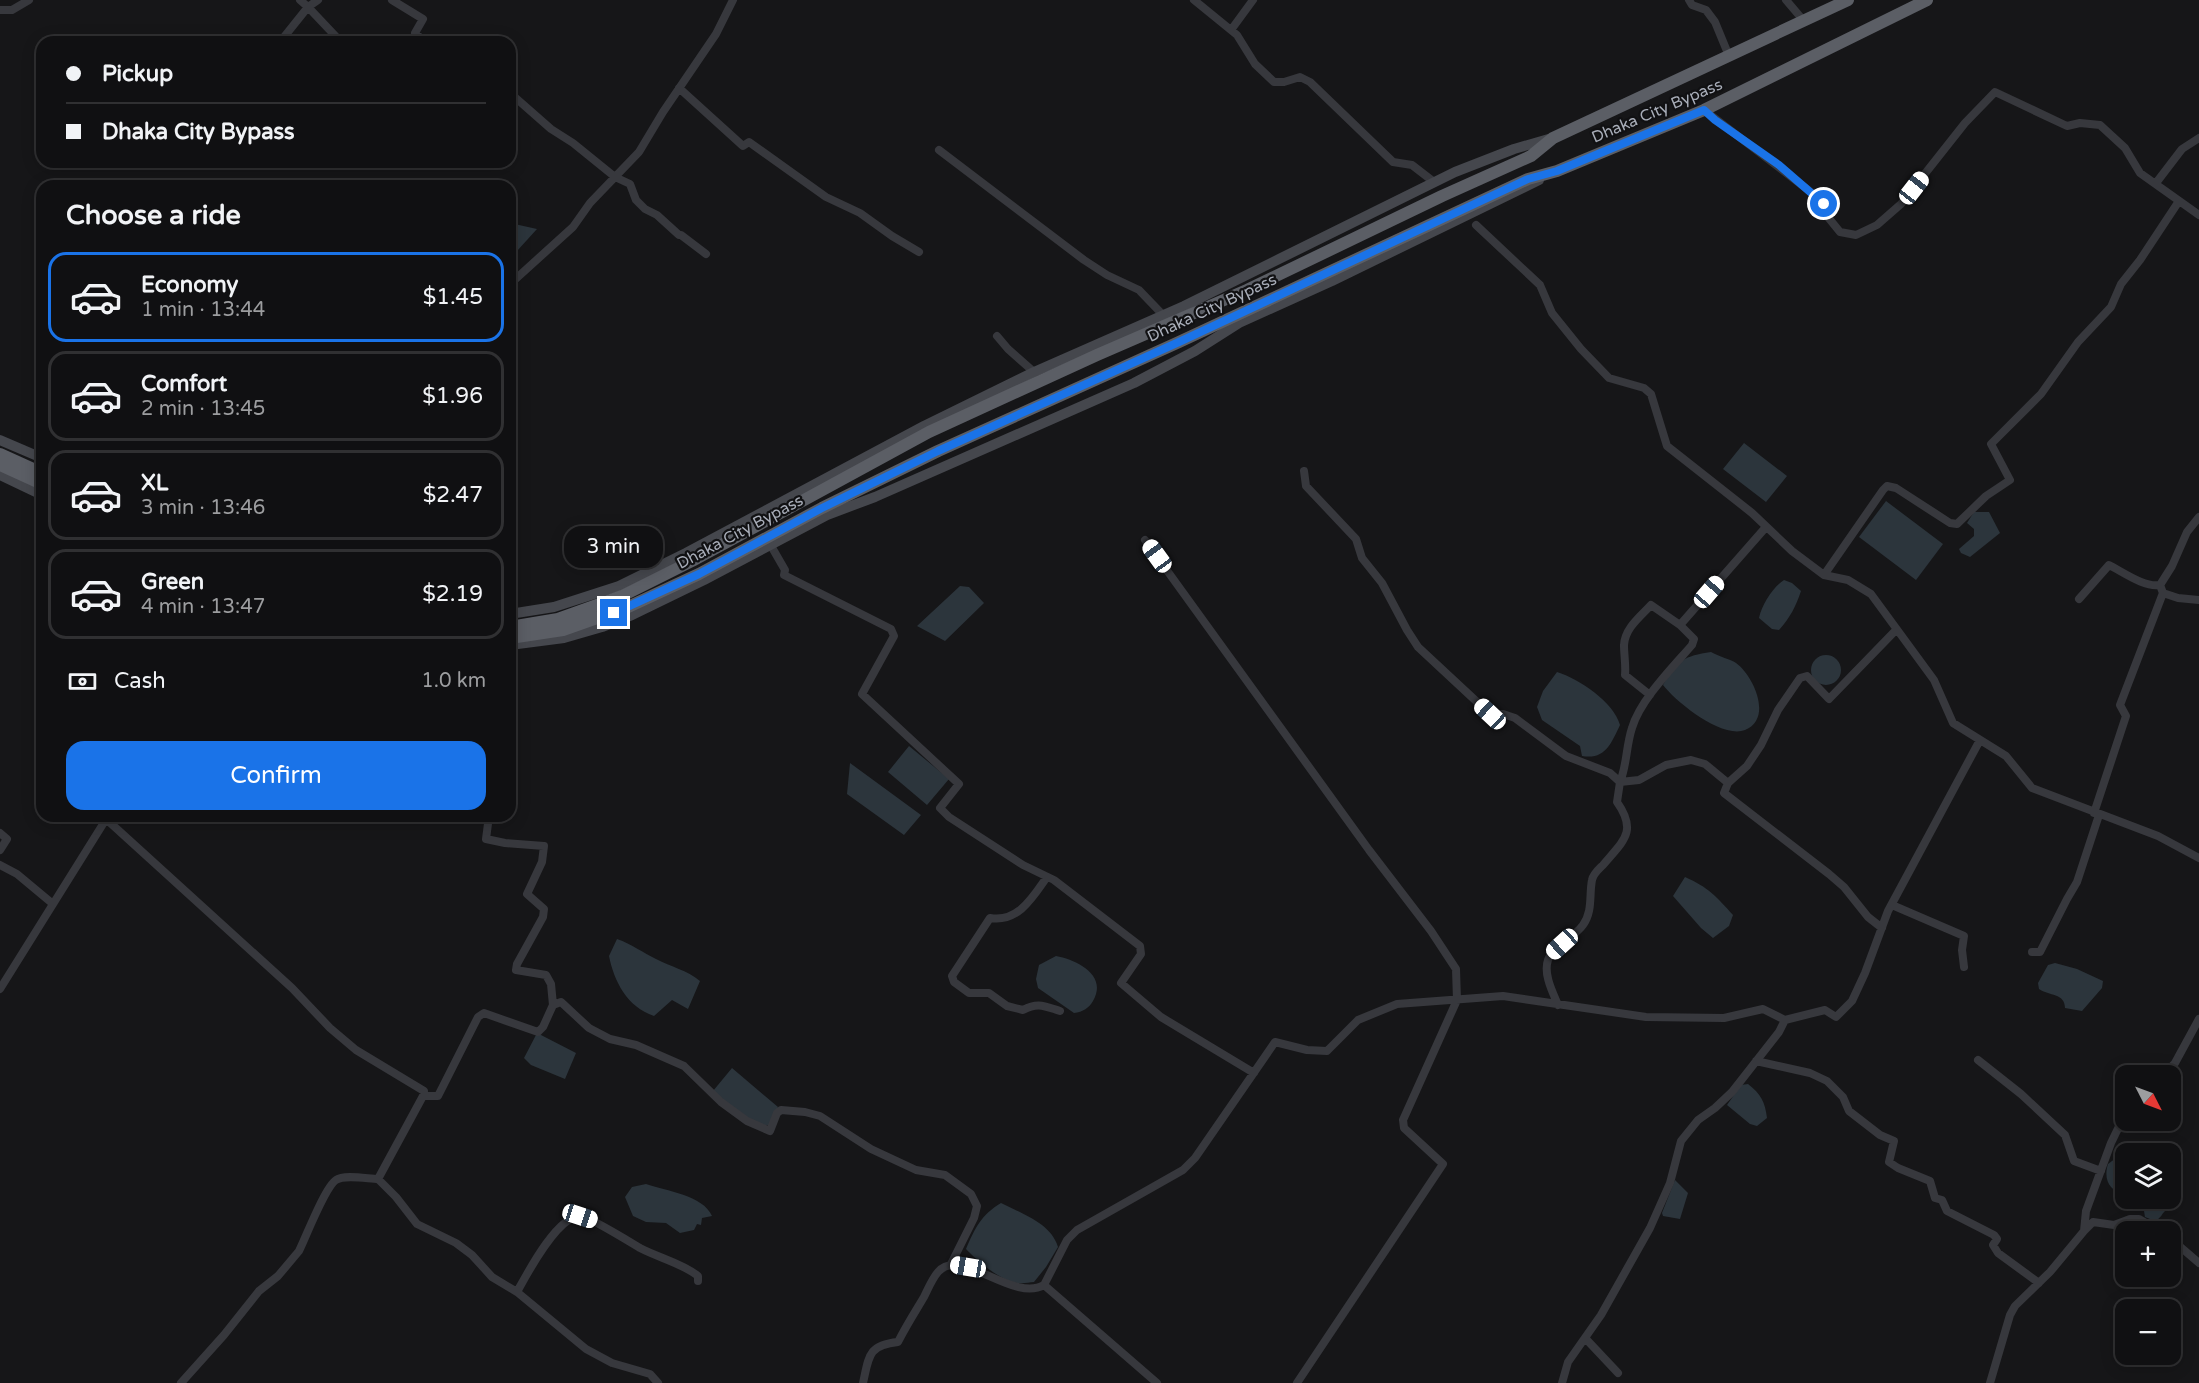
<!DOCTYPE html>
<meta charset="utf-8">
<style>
:root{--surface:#101012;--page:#1e1e20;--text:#f1f3f6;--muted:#9c9d9f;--line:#303032;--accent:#1a73e8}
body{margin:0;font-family:"Varela Round",sans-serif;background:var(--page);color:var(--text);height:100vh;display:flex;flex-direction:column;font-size:22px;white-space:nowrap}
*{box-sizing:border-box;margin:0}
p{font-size:20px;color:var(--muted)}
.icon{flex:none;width:33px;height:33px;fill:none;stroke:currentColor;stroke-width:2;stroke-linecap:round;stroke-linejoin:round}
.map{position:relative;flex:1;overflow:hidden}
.panel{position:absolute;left:36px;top:180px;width:480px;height:642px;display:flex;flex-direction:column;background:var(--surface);border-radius:18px;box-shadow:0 3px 15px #0003,0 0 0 2px var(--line)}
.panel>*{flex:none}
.hud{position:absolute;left:36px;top:36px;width:480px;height:132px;border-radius:18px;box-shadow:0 3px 15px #0003,0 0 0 2px var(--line);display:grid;align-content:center;height:132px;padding:0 30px;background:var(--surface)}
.needle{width:39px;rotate:132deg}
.fabs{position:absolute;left:2115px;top:1065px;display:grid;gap:12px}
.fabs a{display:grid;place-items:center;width:66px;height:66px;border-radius:12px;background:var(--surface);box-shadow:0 3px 15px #0003,0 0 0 2px var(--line);font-size:30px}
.end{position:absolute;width:27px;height:27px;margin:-14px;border:8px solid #1a73e8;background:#fff;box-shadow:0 0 0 3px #fff}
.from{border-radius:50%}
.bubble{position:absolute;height:42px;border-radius:18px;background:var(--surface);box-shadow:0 3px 15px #0003,0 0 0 2px var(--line);font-size:20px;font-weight:600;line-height:42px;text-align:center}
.car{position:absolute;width:18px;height:36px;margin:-18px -9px;border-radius:8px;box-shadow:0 0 4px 2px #0007;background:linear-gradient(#fff 24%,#345 0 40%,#fff 0 76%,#345 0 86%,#fff 0)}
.hud b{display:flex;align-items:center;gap:21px;height:57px;font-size:22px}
.hud b+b{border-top:2px solid var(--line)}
.hud i{width:15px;height:15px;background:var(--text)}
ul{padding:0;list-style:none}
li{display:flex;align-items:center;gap:18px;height:90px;margin:0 12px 9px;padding:0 18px;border:3px solid var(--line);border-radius:18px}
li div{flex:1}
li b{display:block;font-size:22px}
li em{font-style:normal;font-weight:600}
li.selected{border-color:var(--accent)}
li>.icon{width:54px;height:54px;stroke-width:1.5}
h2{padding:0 30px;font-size:27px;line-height:72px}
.pay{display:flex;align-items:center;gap:15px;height:66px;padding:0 30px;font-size:22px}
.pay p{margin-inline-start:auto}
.primary-button{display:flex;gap:12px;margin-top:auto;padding:12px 30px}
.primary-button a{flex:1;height:69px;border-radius:18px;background:var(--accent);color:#fff;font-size:24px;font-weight:600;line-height:69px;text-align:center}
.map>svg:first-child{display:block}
.water{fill:#2c353c}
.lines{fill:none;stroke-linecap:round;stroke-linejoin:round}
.minor{stroke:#37383d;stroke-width:8}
.secondary{stroke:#45474d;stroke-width:10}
.trunk{stroke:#5b5e65;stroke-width:12}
.route{stroke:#1a73e8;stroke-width:8}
.labels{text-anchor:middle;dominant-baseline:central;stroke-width:4.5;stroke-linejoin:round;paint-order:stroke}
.street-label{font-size:16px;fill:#a8adb8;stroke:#111113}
</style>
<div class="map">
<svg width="2199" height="1383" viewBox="0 0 2199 1383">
<rect width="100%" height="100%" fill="#161618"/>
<!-- water -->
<path class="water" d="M510 223 537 229 517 251 510 246Z
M1744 443 1787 476 1766 502 1723 469Z
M1886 501 1943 544 1916 580 1859 537Z
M1974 512H1989L2000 533 1970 557 1961 553 1959 549 1974 536V529L1967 523Z
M1784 580 1792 583 1801 591C1796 606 1790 618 1779 630L1772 629 1759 618C1762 604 1773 587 1784 580Z
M960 586 969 587 984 603 945 641 917 626Z
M1711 652C1718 656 1732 660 1736 663 1754 676 1773 719 1745 730 1722 739 1676 702 1663 685 1678 660 1684 656 1711 652Z
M1811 670a15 15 0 1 1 30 0a15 15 0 1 1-30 0Z
M1557 672C1579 679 1614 702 1620 725 1611 744 1605 760 1582 756L1580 746 1542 720 1537 707 1543 691Z
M909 746 949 779 927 805 888 772Z
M850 763 921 815 904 835 847 794Z
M1685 877C1708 887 1717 897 1733 915L1729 926 1713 938 1701 928 1673 896Z
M617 939C632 944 643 953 656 959 671 967 687 970 700 981L688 1009 672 1000 654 1016C627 1007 614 981 609 956Z
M1056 956C1077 960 1108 975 1093 1001 1089 1008 1083 1012 1074 1013L1038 988 1036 979 1039 965Z
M2055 963 2077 969 2103 981 2102 988 2082 1011 2065 1008C2065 993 2049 996 2039 989L2038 983 2048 965Z
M536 1035H541L576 1053 565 1079 531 1065 524 1058Z
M732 1068 778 1107 769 1125C753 1128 725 1101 713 1091Z
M1748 1084C1761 1094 1765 1102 1767 1118L1757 1126 1750 1124 1727 1105 1741 1085Z
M2116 1158 2125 1166V1195C2110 1191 2103 1180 2108 1164Z
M2171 1176C2188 1191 2177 1199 2165 1211 2161 1215 2161 1218 2155 1221L2145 1217 2143 1205 2131 1199 2170 1198Z
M1675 1180 1688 1193 1680 1219 1663 1216 1662 1213Z
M646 1184C666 1191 703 1195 712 1216L702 1218 701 1225 697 1224 694 1230 680 1233 666 1223 646 1222 633 1216 625 1197 632 1187Z
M1001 1203C1022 1214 1051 1223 1058 1247L1046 1267 1034 1282C1029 1282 1024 1284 1019 1283 1002 1282 977 1261 966 1249 975 1228 981 1215 1001 1203Z"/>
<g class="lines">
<!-- minor -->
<path class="minor" d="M318 0 308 7 341 42
M392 0 423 19 415 33 425 42
M1194 0 1237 35 1255 64 1274 82H1284L1300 77 1310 82 1393 162 1412 165 1434 182
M1689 0 1692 5 1706 10 1715 22 1729 56
M1786 0 1803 20
M0 10H12L29 0
M1231 30 1253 0
M280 42 308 7 300 0
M679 88 743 146 749 142 826 197 860 213 892 236 919 252
M510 93 551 129 573 143 615 177 630 184 636 200 645 209 657 215 679 235H681L706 254
M1704 110 1807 189 1824 204 1827 216 1840 232 1856 235 1877 225 1901 204 1965 123 1995 92 2067 126 2080 123 2100 125 2125 148 2140 173 2199 215
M939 150 1084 260 1107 275 1139 290 1163 315
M2156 183 2182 149 2199 138
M1476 225 1540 285 1552 313 1581 349 1609 378 1644 388 1651 394 1667 446 1752 513 1792 551 1824 575 1848 580 1871 594 1934 680 1953 723 2006 756 2032 788 2158 836 2199 858
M510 284 573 227 590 203 639 152 663 112 716 34 733 0
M997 336 1008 349 1034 372
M1304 471 1306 486 1356 539 1362 558 1382 583 1407 630 1418 647 1490 714H1503L1515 718 1566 756 1610 773 1620 782 1617 802C1638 832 1623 841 1603 865 1599 869 1593 874 1592 880 1589 895 1593 911 1583 925 1574 938 1553 945 1548 960 1543 974 1553 993 1558 1005
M1145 540 1369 850 1431 931 1456 969 1457 1000 1403 1120 1404 1128 1443 1164 1297 1383
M770 544 785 570 784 575 891 629 894 636 862 694 959 784 940 808 949 817 1023 865 1054 880 1140 946 1141 954 1121 983 1161 1017 1254 1073
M1824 575 1883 490 1887 486 1896 488 1950 523 1957 524 1986 496 2010 480 1991 444 2041 394 2078 342 2111 307 2121 284 2140 260 2179 201
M2163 593 2178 598 2199 600
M2079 599 2109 565C2123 572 2145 588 2160 585
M1650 695 1625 675C1626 665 1624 655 1624 645 1625 628 1640 617 1651 605L1680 625
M1728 783 1705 764 1691 760 1666 765 1639 780 1620 782C1627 765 1626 746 1632 728 1640 700 1673 667 1692 645L1694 639 1680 625 1766 527
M2094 813 2126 716 2120 705 2163 593 2160 585 2172 566 2187 532 2199 517
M489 816 486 839 505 843 544 846 542 862 527 894 544 909 543 917 517 964 516 970 546 975 551 984 553 1005
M106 819 292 988 330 1028 356 1050 424 1091 423 1096
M0 833 7 839 0 850
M0 865 17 874 53 904
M1047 877C1033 897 1018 923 990 918L952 976 954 982 969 993H989L1007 1006 1023 1010C1038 1002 1044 1006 1060 1011
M1892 905 1964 936 1962 950 1964 967
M1882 928 1868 917 1844 887 1829 874 1724 793 1728 783 1747 766 1761 745 1778 710 1800 678 1807 676 1829 699 1896 630
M2032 952H2040L2067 899 2077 882 2099 815
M0 989 108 816
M1978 1060 2021 1094 2065 1135 2074 1161 2101 1171
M1756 1061 1810 1073 1827 1081 1843 1097 1849 1111 1880 1135 1894 1141 1889 1162 1898 1168 1930 1181 1935 1198 1942 1200 1947 1211 1994 1235 1997 1239 1993 1245 1998 1253 2039 1283
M2144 1076 2168 1070 2175 1063 2199 1019
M2084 1231 2093 1222 2114 1225 2130 1219H2139L2161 1232
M2170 1238 2199 1263
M1044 1285 1157 1383
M517 1292C527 1274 557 1216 580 1216 588 1216 630 1242 640 1248 659 1258 682 1263 698 1276V1281
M1586 1339 1618 1373
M181 1383 224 1335 259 1291 278 1276 299 1251C306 1237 325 1187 336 1180 344 1174 369 1179 378 1179
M658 1383 650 1374 612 1363 586 1349 517 1292 492 1277 472 1255 456 1243 417 1224 396 1197 378 1179 423 1096H438L478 1017 484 1013 538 1032 543 1027 553 1005 561 1002 589 1028 610 1039 636 1045 684 1066 721 1102 747 1121 770 1131 777 1113 781 1110 805 1112 820 1116 871 1149 916 1170 945 1175 971 1194 977 1206 974 1218 951 1264
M863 1383C869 1356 868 1345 898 1342 906 1326 915 1312 924 1297 928 1289 932 1279 938 1272 961 1246 1013 1303 1044 1285L1067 1240 1077 1230 1183 1170 1195 1158 1275 1042 1307 1050 1327 1051 1358 1020 1397 1004 1503 996 1646 1017 1724 1018 1763 1009 1785 1020 1825 1010 1836 1017 1852 1001 1865 973 1888 911 1980 740
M1562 1383 1568 1362 1601 1315 1650 1228 1670 1183 1681 1141 1698 1120 1715 1108 1732 1092 1779 1032 1785 1020
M1990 1383 2010 1315 2015 1306 2050 1272 2084 1231 2086 1211 2111 1143 2126 1112"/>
<!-- secondary -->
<path class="secondary" d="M0 440 42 458
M0 475 42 495
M510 614 554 607 619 586 686 553 924 426 1034 372 1184 306 1455 172 1514 149 1552 138
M510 645 564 638 602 627 632 615 704 580 827 515 875 497 1134 383 1195 351 1239 323 1332 281 1539 180"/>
<!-- trunk -->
<path class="trunk" d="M0 454 42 473
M0 465 42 484
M510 627 558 619 622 596 692 561 929 432 1097 355 1247 290 1442 196 1531 156 1553 138 1848 0
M510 638 563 630 628 607 699 574 822 508 938 451 1179 342 1528 179 1557 171 1704 110 1927 0"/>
</g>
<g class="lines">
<!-- route -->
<path class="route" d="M614 613 699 574 822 508 938 451 1179 342 1528 179 1557 171 1704 110 1715 120 1779 165 1824 204"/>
</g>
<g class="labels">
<!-- street labels -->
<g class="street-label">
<text transform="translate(1657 111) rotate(-23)">Dhaka City Bypass</text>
<text transform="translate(1212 308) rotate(-25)">Dhaka City Bypass</text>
<text transform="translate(740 532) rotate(-28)">Dhaka City Bypass</text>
</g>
</g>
</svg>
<div class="fabs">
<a><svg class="needle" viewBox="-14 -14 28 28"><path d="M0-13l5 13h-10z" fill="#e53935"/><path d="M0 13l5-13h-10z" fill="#9c9d9f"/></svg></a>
<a><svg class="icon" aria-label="layers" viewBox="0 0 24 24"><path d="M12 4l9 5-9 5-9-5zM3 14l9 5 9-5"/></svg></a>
<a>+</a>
<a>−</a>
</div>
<i class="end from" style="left:1824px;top:204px"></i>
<i class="end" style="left:614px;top:613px"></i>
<div class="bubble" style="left:564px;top:526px;width:99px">3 min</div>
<i class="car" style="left:1914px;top:188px;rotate:38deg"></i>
<i class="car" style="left:1157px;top:556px;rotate:324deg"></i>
<i class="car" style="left:1709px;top:592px;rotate:41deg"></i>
<i class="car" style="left:1490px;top:714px;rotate:313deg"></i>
<i class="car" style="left:1562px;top:944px;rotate:228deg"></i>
<i class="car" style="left:580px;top:1216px;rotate:108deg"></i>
<i class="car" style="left:968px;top:1267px;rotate:280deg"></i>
<div class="hud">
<b><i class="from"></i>Pickup</b>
<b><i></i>Dhaka City Bypass</b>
</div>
<section class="panel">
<h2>Choose a ride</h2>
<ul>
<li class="selected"><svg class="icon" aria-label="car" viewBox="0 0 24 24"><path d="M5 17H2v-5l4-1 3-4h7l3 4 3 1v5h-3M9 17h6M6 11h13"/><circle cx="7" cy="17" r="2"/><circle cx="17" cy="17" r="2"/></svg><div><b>Economy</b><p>1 min · 13:44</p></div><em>$1.45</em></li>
<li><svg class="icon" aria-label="car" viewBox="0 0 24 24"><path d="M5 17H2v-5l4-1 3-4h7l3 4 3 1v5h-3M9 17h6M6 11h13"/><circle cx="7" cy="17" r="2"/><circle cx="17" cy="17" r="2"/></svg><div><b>Comfort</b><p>2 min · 13:45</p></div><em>$1.96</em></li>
<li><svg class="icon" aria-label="car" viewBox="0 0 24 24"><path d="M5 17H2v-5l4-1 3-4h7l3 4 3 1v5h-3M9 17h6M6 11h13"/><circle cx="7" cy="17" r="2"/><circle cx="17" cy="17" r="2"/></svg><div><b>XL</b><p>3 min · 13:46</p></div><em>$2.47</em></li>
<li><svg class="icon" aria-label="car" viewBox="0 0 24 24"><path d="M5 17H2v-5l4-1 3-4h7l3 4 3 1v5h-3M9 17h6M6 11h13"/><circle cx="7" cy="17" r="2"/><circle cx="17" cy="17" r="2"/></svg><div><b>Green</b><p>4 min · 13:47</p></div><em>$2.19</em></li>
</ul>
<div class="pay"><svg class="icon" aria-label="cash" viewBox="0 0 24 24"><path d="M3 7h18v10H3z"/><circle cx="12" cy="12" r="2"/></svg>Cash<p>1.0 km</p></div>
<div class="primary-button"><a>Confirm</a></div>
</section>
</div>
